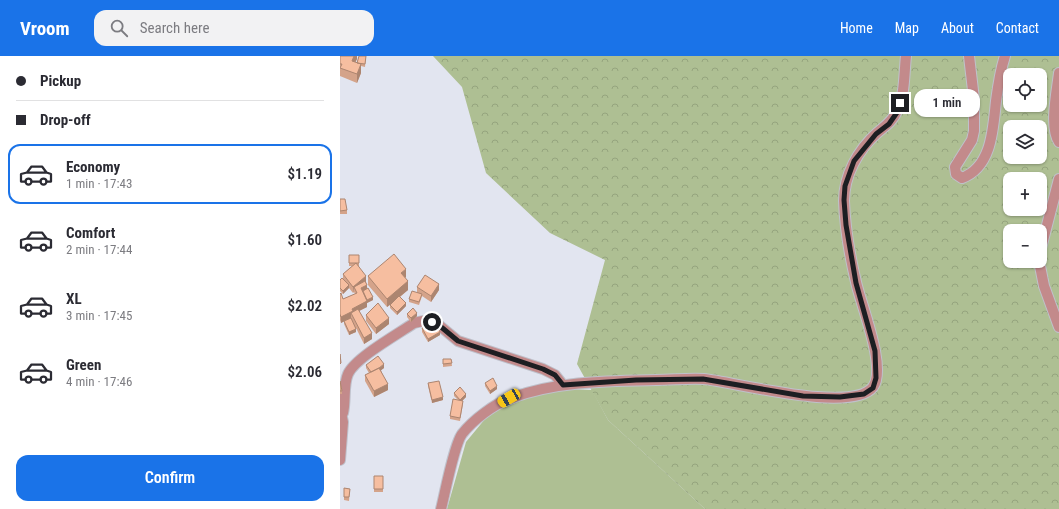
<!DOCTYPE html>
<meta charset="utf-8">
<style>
:root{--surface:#fff;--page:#f2f2f3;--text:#2b2b33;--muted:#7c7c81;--line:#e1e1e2;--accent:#1a73e8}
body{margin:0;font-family:"Roboto Condensed",sans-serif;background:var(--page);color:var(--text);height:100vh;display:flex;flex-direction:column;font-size:15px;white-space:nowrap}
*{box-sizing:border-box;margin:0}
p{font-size:13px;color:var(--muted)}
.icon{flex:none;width:22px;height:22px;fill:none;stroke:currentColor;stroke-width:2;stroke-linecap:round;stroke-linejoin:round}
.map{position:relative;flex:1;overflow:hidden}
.drawer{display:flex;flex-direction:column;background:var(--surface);width:340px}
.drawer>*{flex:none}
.guide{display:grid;align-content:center;height:88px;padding:0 16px;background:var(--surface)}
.buttons{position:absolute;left:663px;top:12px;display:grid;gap:8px}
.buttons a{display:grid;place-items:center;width:44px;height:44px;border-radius:8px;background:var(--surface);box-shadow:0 1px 3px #0004;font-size:20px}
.end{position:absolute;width:18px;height:18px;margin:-9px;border:5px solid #1d1e22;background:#fff;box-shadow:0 0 0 2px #fff}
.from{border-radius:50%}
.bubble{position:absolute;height:28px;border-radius:12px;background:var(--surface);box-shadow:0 1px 3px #0004;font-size:13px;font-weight:600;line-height:28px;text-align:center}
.car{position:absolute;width:12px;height:24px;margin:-12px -6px;border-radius:5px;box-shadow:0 0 3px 1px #0007;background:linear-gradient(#f5c518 24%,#345 0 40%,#f5c518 0 76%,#345 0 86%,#f5c518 0)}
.guide b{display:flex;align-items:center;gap:14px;height:38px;font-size:15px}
.guide b+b{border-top:1px solid var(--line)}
.guide i{width:10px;height:10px;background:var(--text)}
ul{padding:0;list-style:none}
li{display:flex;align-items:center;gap:12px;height:60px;margin:0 8px 6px;padding:0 8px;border:2px solid transparent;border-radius:12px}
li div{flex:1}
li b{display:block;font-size:15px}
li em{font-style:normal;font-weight:600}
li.active{border-color:var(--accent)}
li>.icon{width:36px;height:36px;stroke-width:1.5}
.primary-button{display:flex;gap:8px;margin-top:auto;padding:8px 16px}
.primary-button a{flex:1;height:46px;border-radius:12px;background:var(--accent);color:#fff;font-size:16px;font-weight:600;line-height:46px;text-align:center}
header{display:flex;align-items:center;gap:24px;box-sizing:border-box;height:56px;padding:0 20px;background:var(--accent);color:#fff}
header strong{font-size:19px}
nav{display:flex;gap:22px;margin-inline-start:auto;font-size:14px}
.search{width:280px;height:36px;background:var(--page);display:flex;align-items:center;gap:10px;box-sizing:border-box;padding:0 14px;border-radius:12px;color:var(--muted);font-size:15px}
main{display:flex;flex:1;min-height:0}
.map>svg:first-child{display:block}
.grass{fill:#aebf93}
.forest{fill:url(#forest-crowns);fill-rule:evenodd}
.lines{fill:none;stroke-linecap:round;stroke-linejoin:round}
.minor-casing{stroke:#bfc1cb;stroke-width:12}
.minor{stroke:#c38a8b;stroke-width:10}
.wall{fill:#d4a38a}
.shaded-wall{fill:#ac8570}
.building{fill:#f6bea0;stroke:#ac8570}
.route{stroke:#1d1e22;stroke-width:5}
</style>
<header>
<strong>Vroom</strong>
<div class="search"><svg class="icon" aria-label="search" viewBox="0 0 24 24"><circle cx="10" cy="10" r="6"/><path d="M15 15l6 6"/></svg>Search here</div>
<nav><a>Home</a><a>Map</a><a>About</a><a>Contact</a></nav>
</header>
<main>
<section class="drawer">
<div class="guide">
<b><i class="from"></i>Pickup</b>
<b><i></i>Drop-off</b>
</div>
<ul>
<li class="active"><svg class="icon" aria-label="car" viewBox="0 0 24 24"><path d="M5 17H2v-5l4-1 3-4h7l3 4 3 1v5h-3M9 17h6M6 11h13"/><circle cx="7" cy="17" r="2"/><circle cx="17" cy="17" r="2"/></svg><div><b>Economy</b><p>1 min · 17:43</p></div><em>$1.19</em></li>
<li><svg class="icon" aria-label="car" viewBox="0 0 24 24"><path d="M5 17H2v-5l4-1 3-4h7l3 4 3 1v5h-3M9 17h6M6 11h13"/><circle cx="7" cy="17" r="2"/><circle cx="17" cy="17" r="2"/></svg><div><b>Comfort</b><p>2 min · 17:44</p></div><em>$1.60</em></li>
<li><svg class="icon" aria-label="car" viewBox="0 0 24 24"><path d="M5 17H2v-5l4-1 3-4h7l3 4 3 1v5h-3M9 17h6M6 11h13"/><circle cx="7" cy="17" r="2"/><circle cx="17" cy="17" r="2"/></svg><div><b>XL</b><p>3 min · 17:45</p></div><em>$2.02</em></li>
<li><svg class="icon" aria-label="car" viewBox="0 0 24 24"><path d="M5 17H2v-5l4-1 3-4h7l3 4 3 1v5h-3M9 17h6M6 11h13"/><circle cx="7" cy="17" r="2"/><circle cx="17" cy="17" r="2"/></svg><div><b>Green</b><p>4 min · 17:46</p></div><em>$2.06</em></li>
</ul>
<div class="primary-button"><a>Confirm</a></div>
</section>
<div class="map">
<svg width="719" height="453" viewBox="0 0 719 453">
<defs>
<pattern id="forest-crowns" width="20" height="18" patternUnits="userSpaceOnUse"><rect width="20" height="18" fill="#aebf93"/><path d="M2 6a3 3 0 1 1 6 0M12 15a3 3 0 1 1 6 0" fill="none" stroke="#95a47e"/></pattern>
</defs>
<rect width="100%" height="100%" fill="#e2e5f0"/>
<!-- grass -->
<path class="grass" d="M229 333 252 334 268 364 365 453H107L126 386 145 363 158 354 200 337Z"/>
<!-- forest -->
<path class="forest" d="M93 0H719V453H365L268 364 237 308 265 204 210 177 146 117 122 31ZM670 19H700V49H670ZM670 71H700V101H670ZM670 123H700V153H670ZM670 175H700V205H670Z"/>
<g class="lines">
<!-- minor casing -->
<g class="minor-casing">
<path id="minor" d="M629 0 634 43V75L632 84 615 111 616 118 622 122C652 111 653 73 656 45 658 30 660 15 665 0
M719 17C717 35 709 71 719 86
M700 196 719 123
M699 205 704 230 719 271
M0 352 3 366 0 404
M3 357C6 345 3 329 8 318 15 302 58 278 74 267L83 265 92 266 100 270 118 285 203 313 215 319 223 329
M101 453C105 437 114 389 122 378 133 364 154 348 171 342 216 325 268 325 316 324 332 324 348 322 364 323 395 326 512 358 533 331 547 312 521 249 516 226 510 201 505 172 504 145 504 119 518 94 537 77 545 70 553 65 557 55 565 39 564 18 566 0"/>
</g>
<!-- minor -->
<use href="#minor" class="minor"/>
</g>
<!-- wall -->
<path class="wall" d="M0 0H17V3L15 6 17 7 19 0H26L25 11 21 10V17L17 27 0 20Z
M0 143 7 154V158H0Z
M9 199H19V210H18L26 226 27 233 33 244 27 247V251L19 255 32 283 24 288 16 272V276L9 279 4 268V265L1 267 0 264V238L3 243 15 238 14 236 13 237 9 232 3 238 0 235V224L3 222V218L12 210H9Z
M28 220 66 221 65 222 68 234 60 241 66 250 57 259 50 252V249L47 251 28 229Z
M77 231 99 234 91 246 82 240 79 249 69 246V243L77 237Z
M67 258 77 260 71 266 67 261Z
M26 259 49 268 36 278 26 265Z
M82 272 100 279 88 286 82 276Z
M103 303H111L112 310 103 311Z
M26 309 44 312 41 314 48 334 34 341 25 325V319L29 317 26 312Z
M0 325 2 335V338H0Z
M88 327 103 344 92 347 88 330Z
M145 327 157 333 150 338 145 330Z
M114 337 126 341 122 345 123 348 120 365 110 363V360L118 344 114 340Z
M34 420H43V436H34Z
M4 432 10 433 9 445 4 444Z"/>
<!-- shaded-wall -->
<path class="shaded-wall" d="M14 0H17V3L12 13V5Z
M21 8V17L17 27V18Z
M66 213V221L61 225V217Z
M26 220V226L16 235 14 231 13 237V231Z
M68 225V234L47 251V243Z
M99 228V234L91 246V240Z
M9 229V232L3 238V235Z
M27 229V235H22L21 232Z
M33 241V244L27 247V251L13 258 11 257V262L1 267V261L12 253Z
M66 247V250L57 259V256Z
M77 257V260L71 266V262Z
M49 262V268L36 278V272Z
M16 273V276L9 279V276Z
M100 276V279L88 286V283Z
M32 277V283L24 288V282Z
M44 308V312L32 321V318Z
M48 328V334L34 341V335Z
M157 330V333L150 338V335Z
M126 338V341L120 347V344Z
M103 341V344L92 347V344Z"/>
<!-- building -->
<path class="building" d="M0 0H14L12 5 21 8 17 18 0 12 2 8H0Z
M19 0H26L25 8 17 7Z
M0 143H5L7 154 0 155Z
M54 198 66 213 61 217 68 225 47 243 28 220Z
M9 199H19V207H9Z
M16 207 26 220 13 231 3 218Z
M85 219 99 228 91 240 77 231Z
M2 222 9 229 3 235 0 232V224Z
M25 225 27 229 21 232 27 245 12 253 13 255 1 261 0 258V238L1 237 3 243 17 237 14 231Z
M28 232 33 241 27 244 23 235Z
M72 235 82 238 79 246 69 243Z
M59 240 66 247 57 256 50 249Z
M38 247 49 262 36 272 26 259Z
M73 252 77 257 71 262 67 258Z
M18 253 32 277 24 282 11 257Z
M11 262 16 273 9 276 4 265Z
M94 266 100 276 88 283 82 272Z
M0 298 1 307 0 308Z
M38 300 44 308 39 312 31 316 26 309Z
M103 303H111L112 307 103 308Z
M39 312 48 328 34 335 25 319Z
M153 322 157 330 150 335 145 327Z
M0 325 2 335H0Z
M99 325 103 341 92 344 88 327Z
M120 331 126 338 120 344 114 337Z
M113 343 123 345 120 362 110 360Z
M34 420H43V433H34Z
M4 432 10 433 9 441H4Z"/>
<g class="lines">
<!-- route -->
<path class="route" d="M92 266 100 270 118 285 203 313 215 319 223 329 296 324 363 323 463 340 500 341 524 338 533 332 536 322 535 295 516 227 506 169 504 144 505 130 514 105 536 78 549 68 558 55 560 47"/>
</g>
</svg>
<div class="buttons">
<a><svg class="icon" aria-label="locate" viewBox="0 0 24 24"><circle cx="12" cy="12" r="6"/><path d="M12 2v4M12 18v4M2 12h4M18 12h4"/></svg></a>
<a><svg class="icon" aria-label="layers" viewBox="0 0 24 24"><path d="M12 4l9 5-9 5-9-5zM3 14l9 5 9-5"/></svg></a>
<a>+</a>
<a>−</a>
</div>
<i class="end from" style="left:92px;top:266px"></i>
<i class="end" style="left:560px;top:47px"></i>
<div class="bubble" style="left:574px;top:33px;width:66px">1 min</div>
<i class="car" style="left:169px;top:342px;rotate:240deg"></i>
</div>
</main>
